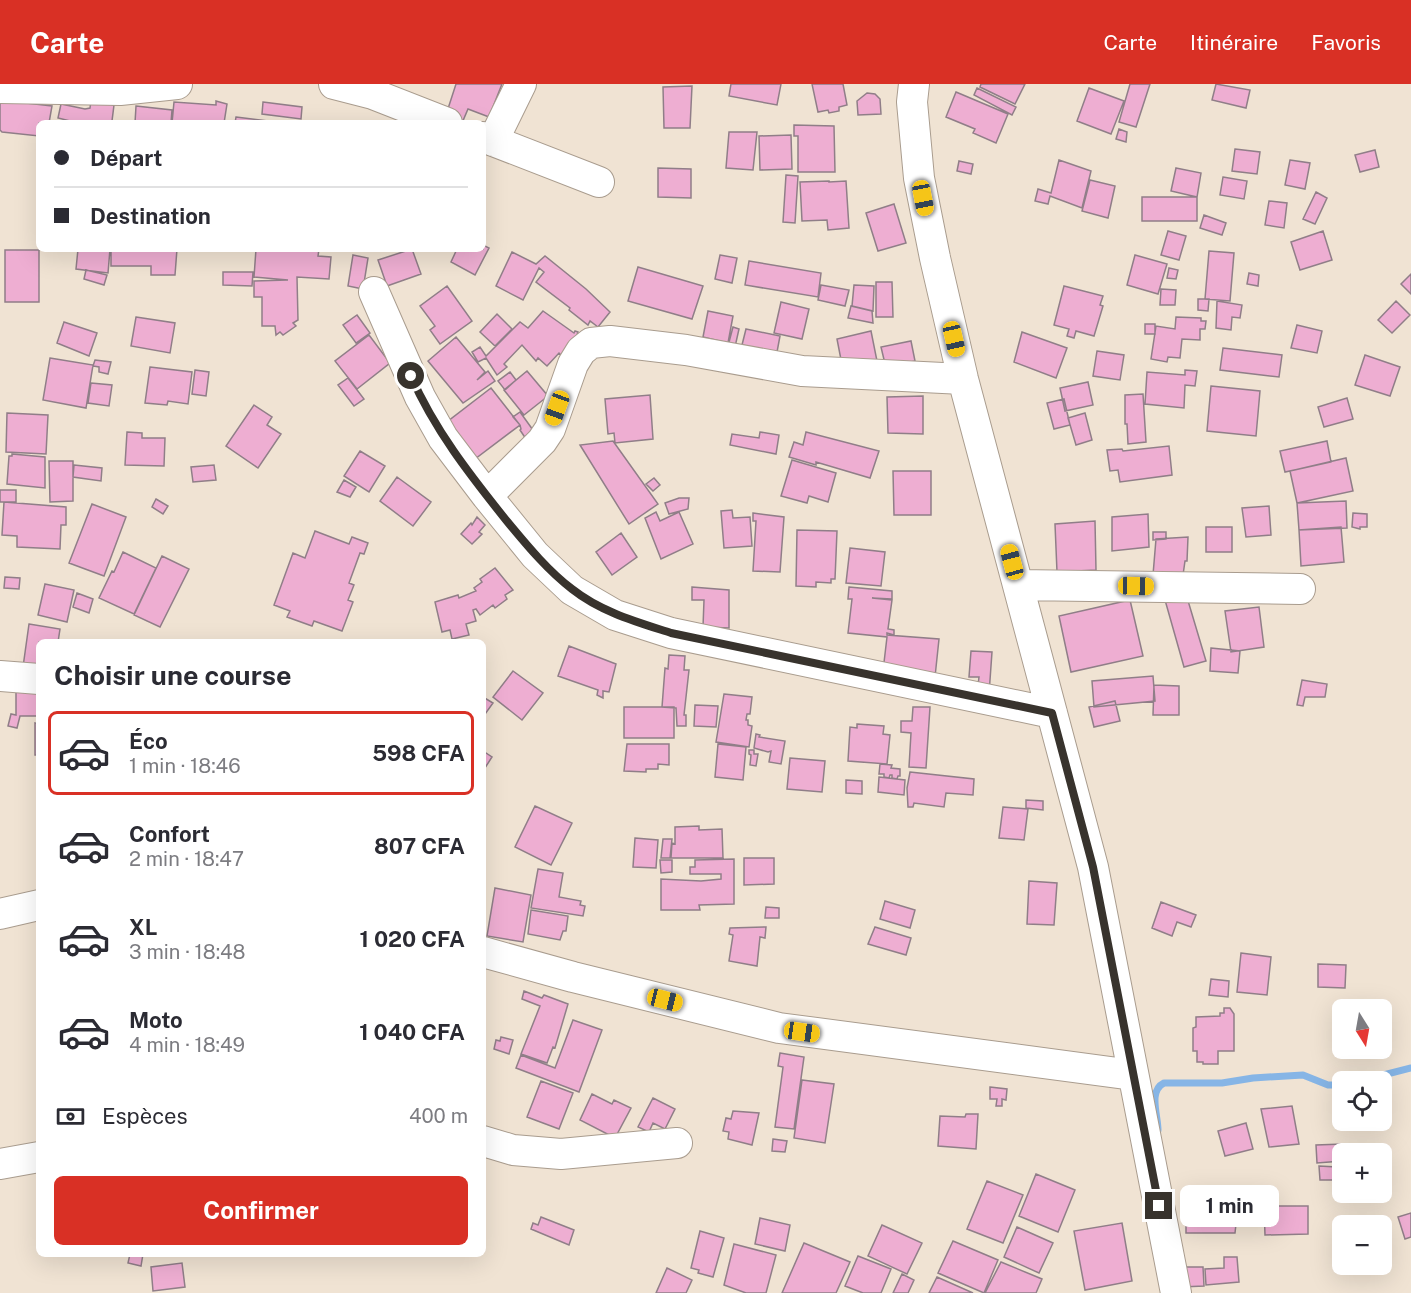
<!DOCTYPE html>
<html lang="fr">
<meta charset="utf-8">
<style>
:root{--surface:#fff;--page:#f2f2f3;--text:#2b2b33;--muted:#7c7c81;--line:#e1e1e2;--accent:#d93025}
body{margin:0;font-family:"Public Sans",sans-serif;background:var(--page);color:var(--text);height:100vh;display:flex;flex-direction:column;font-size:22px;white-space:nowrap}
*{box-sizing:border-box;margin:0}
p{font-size:20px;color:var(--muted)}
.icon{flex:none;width:33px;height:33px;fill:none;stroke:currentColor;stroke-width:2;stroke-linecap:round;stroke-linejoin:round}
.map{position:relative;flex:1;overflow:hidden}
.panel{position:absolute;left:36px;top:555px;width:450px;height:618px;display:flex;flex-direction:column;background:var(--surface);border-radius:9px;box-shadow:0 6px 24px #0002}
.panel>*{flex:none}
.top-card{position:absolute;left:36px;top:36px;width:450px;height:132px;border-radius:9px;box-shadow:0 6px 24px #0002;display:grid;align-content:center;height:132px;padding:0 18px;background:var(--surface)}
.needle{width:39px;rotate:169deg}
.fabs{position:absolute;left:1332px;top:915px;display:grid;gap:12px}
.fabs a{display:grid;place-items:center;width:60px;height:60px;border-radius:9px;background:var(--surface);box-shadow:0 6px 24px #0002;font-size:30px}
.end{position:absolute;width:27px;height:27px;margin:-14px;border:8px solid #38332d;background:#fff;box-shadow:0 0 0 3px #fff}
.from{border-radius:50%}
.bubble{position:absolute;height:42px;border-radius:9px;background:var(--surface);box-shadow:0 6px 24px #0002;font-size:20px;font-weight:700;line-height:42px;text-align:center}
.car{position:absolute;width:18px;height:36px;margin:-18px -9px;border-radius:8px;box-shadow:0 0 4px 2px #0007;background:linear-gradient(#f5c518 24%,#345 0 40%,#f5c518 0 76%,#345 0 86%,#f5c518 0)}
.top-card b{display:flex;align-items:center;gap:21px;height:57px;font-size:22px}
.top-card b+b{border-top:2px solid var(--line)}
.top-card i{width:15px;height:15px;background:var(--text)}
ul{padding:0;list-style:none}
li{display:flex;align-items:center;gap:18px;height:84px;margin:0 12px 9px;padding:0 6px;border:3px solid transparent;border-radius:9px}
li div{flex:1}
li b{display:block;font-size:22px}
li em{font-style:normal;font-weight:700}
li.selected{border-color:var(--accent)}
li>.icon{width:54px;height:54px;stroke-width:1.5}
h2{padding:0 18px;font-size:27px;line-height:72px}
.pay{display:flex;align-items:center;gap:15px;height:66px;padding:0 18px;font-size:22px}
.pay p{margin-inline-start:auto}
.button{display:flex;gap:12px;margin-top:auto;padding:12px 18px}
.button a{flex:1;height:69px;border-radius:9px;background:var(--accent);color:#fff;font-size:24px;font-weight:700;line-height:69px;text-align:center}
header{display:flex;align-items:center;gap:36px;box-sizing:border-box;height:84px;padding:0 30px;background:var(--accent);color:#fff}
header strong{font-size:28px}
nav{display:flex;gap:33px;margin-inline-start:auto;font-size:21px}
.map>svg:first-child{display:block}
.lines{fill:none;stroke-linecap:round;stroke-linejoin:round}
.stream{stroke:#86b5e6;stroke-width:7}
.building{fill:#eeaed2;stroke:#907e88;stroke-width:1.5}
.minor-casing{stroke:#a99c8e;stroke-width:32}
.minor{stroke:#fff;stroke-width:30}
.route{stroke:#38332d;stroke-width:8}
</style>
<header>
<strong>Carte</strong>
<nav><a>Carte</a><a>Itinéraire</a><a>Favoris</a></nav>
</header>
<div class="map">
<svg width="1411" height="1209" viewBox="0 0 1411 1209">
<rect width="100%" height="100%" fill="#f0e3d3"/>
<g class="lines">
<!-- stream -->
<path class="stream" d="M1356 998 1411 984
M1158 1046C1158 1031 1148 1007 1164 999H1222L1253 994 1303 991 1328 1001H1342"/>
</g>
<!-- building -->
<path class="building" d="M456 0H502L489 33 468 25 462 39 445 34Z
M731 0H781L777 21 729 12Z
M812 0H843L847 21 839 23V27L829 29 828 26 818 28Z
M981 0H1025L1015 20 980 3Z
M1130 0H1150L1136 43 1119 38Z
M1216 0 1250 6 1246 24 1212 16Z
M692 2 690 44H664L663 3Z
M977 4 1016 23 1012 31 974 11Z
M1089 4 1124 17 1111 50 1077 37Z
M956 8 1008 30 996 59 973 49 975 45 946 33Z
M867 9 875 10 880 15 881 30 858 31 857 17Z
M0 16 52 22 49 39H39V52L2 48 0 46Z
M91 16 114 21 112 37 122 39H78L58 34 61 20 85 25 90 24Z
M216 17 227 20 224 39H172L174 18 216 21Z
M263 18 302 23 301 35 262 30Z
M136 22 172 26 171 39H135Z
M236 33 269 37 268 39H235Z
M794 41 834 42 835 88H798V52H794Z
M1119 45 1127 48 1126 58 1116 55Z
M729 48H757L753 86 726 84Z
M791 51 792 85 760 86 759 52Z
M1235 65 1260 68 1257 90 1232 87Z
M1375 66 1379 83 1360 88 1355 71Z
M1059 76 1091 87 1082 124 1050 112 1048 120 1035 117 1038 105 1051 109Z
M1290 76 1310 79 1305 105 1285 101Z
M959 77 973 80 971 90 957 87Z
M658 84 691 85V114L658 113Z
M1176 84 1201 89 1197 113 1171 107Z
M786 91 798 92 795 139 783 138Z
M1223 93 1247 97 1244 115 1220 111Z
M1090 96 1115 102 1108 134 1082 127Z
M829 97V98L846 97 849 144 828 146 827 136 802 137 800 98Z
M1316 108 1327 114 1315 140 1303 135Z
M1142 113H1197V137H1142Z
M1269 117 1287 119 1284 144 1265 141Z
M894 120 906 159 878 167 866 129Z
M1204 131 1226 139 1222 151 1200 144Z
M1168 147 1186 152 1179 176 1161 171Z
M1323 147 1332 176 1300 186 1291 158Z
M483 161 489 164 475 191 451 178 457 165H483Z
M78 165H110L108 189 76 185Z
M111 165H177L175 191H151V182H111Z
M256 165H319L318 172 331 173 329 195 297 193 298 236 293 239 296 242 283 251 280 248 276 251 275 242H262V213H254V197L288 196 254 193Z
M412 165 421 190 387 202 378 176Z
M5 166H39V218H5Z
M1209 167 1234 169 1230 217 1205 215Z
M512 168 536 180 545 172 586 205 610 228 598 243 590 237 588 241 569 226 570 224 536 198 544 188 539 184 523 216 496 202Z
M353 171 368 174 363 205 348 202Z
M720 171 737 174 732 199 715 195Z
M1135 171 1167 180 1158 210 1127 201Z
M749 177 821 189 818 213 745 201Z
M638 183 703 202 692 235 628 217Z
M1169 184 1178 186 1176 195 1167 194Z
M86 186 107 191 104 201 84 195Z
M223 188H253L252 202 223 201Z
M1249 189 1259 191 1258 202 1247 200Z
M1411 190V210L1401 200Z
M876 198H892L893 233H876Z
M821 201 849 206 845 222 818 216Z
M854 201 874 202 873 227 852 222Z
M447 202 472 237 440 260 430 246 435 242 420 222Z
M1064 202 1103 212 1100 221 1103 222 1094 252 1076 247 1074 254 1067 252 1069 245 1054 241Z
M1161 205 1176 206 1175 221H1160Z
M1198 215H1209L1208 227 1198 226Z
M1217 217 1242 221 1240 234 1232 233 1231 246 1216 244Z
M1396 217 1410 231 1392 249 1378 236Z
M781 218 809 225 802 255 774 249Z
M851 222 872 227 873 239 848 234Z
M543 227 574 249 575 247 578 248 571 269 562 272 559 269 547 282 538 274 536 277 522 261 504 280 507 283 497 291 486 274 478 278 472 268 480 263 486 272 520 238 528 244Z
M708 227 733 232 728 259 703 253Z
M497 230 512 245 495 262 480 248Z
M357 231 370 249 356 259 343 241Z
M136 233 175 239 170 269 131 262Z
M1176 233 1201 234V237H1206L1205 245H1200V256L1182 255 1180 274 1168 273 1167 278 1151 275 1156 242 1175 245Z
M64 238 97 249 89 272 57 259Z
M1145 240H1155V250H1145Z
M1297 241 1322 247 1317 269 1291 264Z
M733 243 739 245 735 263 728 262Z
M746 245 780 252 777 268 742 261Z
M871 247 877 277 843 286 837 255Z
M1022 248 1067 264 1056 294 1014 278Z
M369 251 390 279 357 305 335 277Z
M456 253 485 288 477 296 488 287 495 297 463 319 428 277Z
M911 257 915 277 886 284 881 263Z
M1223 264 1282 271 1279 293 1220 286Z
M1097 267 1124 271 1120 296 1093 292Z
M1365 271 1400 283 1390 312 1355 301Z
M50 274 93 281 86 324 43 316Z
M95 276 111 278 108 290 99 288V283L93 282Z
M150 283 192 288 188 320 168 317 167 321 145 319Z
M195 286 209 288 206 312 192 310Z
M1185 286 1197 287 1195 302 1185 301 1184 324 1145 320 1147 288 1185 291Z
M527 287 548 312 524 331 504 306Z
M510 288 516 296 505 306 498 297Z
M348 294 364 315 354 322 338 301Z
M1088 298 1093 321 1065 327 1060 304Z
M91 299 112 301 109 322 88 319Z
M1211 302 1260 307 1256 352 1207 347Z
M491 304 520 341 471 378 443 341Z
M1143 310 1146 358 1128 360 1127 340H1125V311Z
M650 311 653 355 615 359 614 349 608 350 605 315Z
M923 312V350L888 349 887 313Z
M1347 314 1353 335 1324 343 1318 323Z
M1064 315 1070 341 1054 345 1047 319Z
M254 321 272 333 267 341 281 350 258 384 226 362Z
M520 328 538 353 530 361 520 346 521 345 520 341 513 333Z
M7 329 48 331 46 370 6 368Z
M1085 329 1092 356 1076 361 1068 334Z
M127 348 142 349V354H165L164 382 125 381Z
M760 348 779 351 776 370 730 361 732 350 759 354Z
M806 348 879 367 870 394 816 378V381L789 373 794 358 803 361Z
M613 357 658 420 629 440 580 361Z
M1327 357 1331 378 1285 388 1280 367Z
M1169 362 1172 391 1120 398 1118 386 1110 387 1107 366 1122 365 1123 367Z
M360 367 385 382 369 408 344 392Z
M12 370 45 373V404L7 400 9 372H12Z
M1346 374 1353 407 1297 419 1290 387Z
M792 376 836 389 828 418 809 412 807 419 781 412Z
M49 377H73V417L50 418Z
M74 381 102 384 101 397 73 393Z
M214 381 216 396 193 398 191 383Z
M893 387H931V431H894Z
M397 393 431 418 413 442 380 417Z
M654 394 660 401 653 407 646 400Z
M344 396 356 403 350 413 337 408Z
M0 406H16V418H0Z
M679 414H689L688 425 669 430 665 419Z
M156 415 168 422 163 430 152 423Z
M1346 417 1347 444 1299 446 1297 419Z
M4 418 66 423V441H61L60 465 17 463V452L2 451Z
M92 420 126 433 104 492 69 479Z
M1269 422 1271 451 1246 453 1242 424Z
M732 426 733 434 750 433 752 462 724 464 721 427Z
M656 428 660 437 679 428 693 460 661 475 645 434Z
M753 429 784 433 780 488 753 487 756 437H753Z
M1353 429 1367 430V443H1360V445L1352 443Z
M1148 430 1149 463 1112 467V433Z
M477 433 485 441 479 448 482 450 472 460 461 450 471 439 472 441Z
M1095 437 1096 486 1057 488 1055 440Z
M1206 443H1232V468H1206Z
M1341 443 1344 478 1301 482 1299 446Z
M797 446 837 447 835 495H831V499L816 498V503L796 502Z
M315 447 349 460 352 453 368 459 364 470 360 469 349 499 354 501 348 516 353 518 342 547 314 537 312 542 287 533 290 527 274 521 293 469 305 474Z
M1153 448H1166V455L1153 456Z
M621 449 637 473 612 491 596 468Z
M1188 453 1187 477H1185L1183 491H1153L1156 455Z
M850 464 885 468 881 502 846 499Z
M123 468 156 484 134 530 99 514 112 487 114 488Z
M162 472 189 485 160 543 134 531Z
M495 484 513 506 505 511 507 515 495 524 493 521 480 531 476 525 473 526 476 537 466 540 469 551 452 555 450 546 442 548 435 518 458 511 459 514 476 507 474 504 482 498 480 495Z
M5 493 20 494 19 505 4 504Z
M45 500 74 506 67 538 38 531Z
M692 503 729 506V544L703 543 704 516H692Z
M849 503 892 507V515L872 514 892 516 888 545 894 546V551L887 549V551L939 555 935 593 883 587 887 553 848 549 852 515H848Z
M77 509 93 515 89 529 73 523Z
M1186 510 1206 577 1184 583 1165 516Z
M1130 516 1143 572 1071 588 1059 532Z
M1259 523 1264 563 1231 568 1225 527Z
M29 540 60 545 58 558H39V585L23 583Z
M569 562 616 580 609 608 603 607V614L597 611 598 606 558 592Z
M1211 564 1240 567 1238 589 1210 587Z
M971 567 992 568 989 610 977 609 979 593H969Z
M669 571 685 572 684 586H689L684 631H686V642H677L676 624 662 623 665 584 668 585Z
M513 587 543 609 522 636 493 613Z
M1153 592 1155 617 1094 623 1092 597Z
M1302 596 1327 600 1325 613H1305L1303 622 1297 621Z
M1154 601 1179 602V631H1153Z
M16 608H39V632H20L17 644 8 642 11 630 16 631Z
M724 610 752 613 750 630H747L746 636H748V641L752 642 749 663 716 658Z
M483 613 493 619 483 633Z
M1115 617 1120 637 1094 643 1089 623Z
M695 621 718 622 716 643 694 642Z
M624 623H674V654H624Z
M913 623H930L926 684 909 683 911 649 901 648V637H912Z
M35 639 39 640V671H35Z
M857 640 884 642 883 650 890 651 887 680 848 677 850 643 857 644Z
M756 650 760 651 759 653 785 657 781 680 769 678 771 667 768 668 754 664Z
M627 660H669V681L658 680V685H646V688L624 687Z
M718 660 746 663 743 696 715 693Z
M749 666H754V670H758L756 682 750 681 751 671 749 670Z
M483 667 492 673 483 687Z
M790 674 825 677 822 708 787 705Z
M880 680 892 681 891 684 900 685V692H898L897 695 892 694V691H890L889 694 884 693V690H879Z
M910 688 974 695 973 711 946 709 944 723 914 719 913 723H908L907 704Z
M879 693 905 696 904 711 878 708Z
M846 696 862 697V710L846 709Z
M1026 716 1043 717V726L1026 724Z
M535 722 572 739 551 781 515 763Z
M1003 723 1028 725 1024 756 999 754Z
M699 742V746L722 745 723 774H671L672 759 675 760V743Z
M635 754 658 756 656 784 633 783Z
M663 755H672L670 774H661Z
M744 774H774V800L744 801Z
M734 775V820L699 821 700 826H661V795L701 797 721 795V790H690V783H695V776Z
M660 776H672V788L661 789Z
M538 785 563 789 559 813 581 817 580 821 585 822 583 832 531 824Z
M1029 797 1057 799 1054 841 1027 840Z
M495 804 531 811 523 858 487 852Z
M885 817 915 826 910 844 880 835Z
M1161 818 1196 831 1191 843 1177 838 1172 852 1152 844Z
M766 823 779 824V834H765Z
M531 826 568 832 566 847H563L560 856 528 850Z
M766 843 765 854 760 853 757 882 729 877 733 851 729 850 730 844Z
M875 843 911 854 906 871 868 860Z
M1241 869 1271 873 1267 911 1237 908Z
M1318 880 1346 881 1345 904 1318 903Z
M1211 895 1229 897 1228 913 1209 911Z
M524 907 542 914 544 911 568 920 555 964 553 963 547 979 521 970 540 922 522 915Z
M1224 924H1230L1234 930V967H1218V980H1203V978H1197V967H1193V944L1196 943V933L1220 932V929H1224Z
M573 936 602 946 579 1008 516 984 521 971 555 984Z
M501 953 513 956 509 970 494 965 496 956 500 957Z
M780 969 804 973 794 1045 775 1043 783 983 778 982Z
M802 996 834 1000 825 1059 794 1054Z
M541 997 573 1009 559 1045 527 1033Z
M990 1003 1007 1005 1006 1016 1002 1015V1022H996L997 1015H990Z
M592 1010 612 1020 614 1016 631 1024 615 1054 580 1036Z
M653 1014 675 1025 665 1045 653 1039 649 1048 638 1043Z
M1292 1022 1299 1060 1269 1063 1261 1025Z
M733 1027 759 1029 752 1061 728 1055 729 1048 723 1047 726 1034 731 1035Z
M966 1030H978L976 1065 938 1062 940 1032 965 1033Z
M1349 1036H1372L1373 1038 1353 1046Z
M1246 1039 1253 1065 1225 1072 1218 1047Z
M773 1055 787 1057 785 1068 772 1067Z
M1343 1060 1342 1077 1317 1079 1316 1061Z
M1319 1082 1337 1083V1096H1320Z
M1036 1090 1075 1106 1058 1148 1019 1132Z
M987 1097 1023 1111 1003 1159 967 1145Z
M1227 1111V1141L1236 1140 1235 1149H1186V1112Z
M1264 1122H1308V1150L1265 1151Z
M1411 1129V1153L1405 1155 1398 1133Z
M541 1133 574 1146 569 1161 531 1145 533 1139 538 1141Z
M760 1134 790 1141 785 1167 755 1160Z
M1122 1139 1132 1197 1085 1206 1074 1147Z
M882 1141 922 1159 907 1190 868 1172Z
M1017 1143 1053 1159 1039 1189 1004 1173Z
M700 1147 724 1154 713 1193 698 1189 699 1186 691 1184Z
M953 1157 998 1176 984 1209 938 1189Z
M804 1159 850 1178 836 1209H782Z
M734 1160 776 1171 766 1209H746L724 1201Z
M130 1170H143L141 1182 128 1179Z
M858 1172 891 1185 881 1209H863L845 1202Z
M1224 1173H1237L1239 1198 1206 1201 1205 1185 1224 1184Z
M1001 1178 1042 1195 1036 1209H985Z
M182 1179 185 1203 153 1207 151 1183Z
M1181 1183H1203L1204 1202 1181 1203Z
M667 1184 692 1196 686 1209H656Z
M902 1190 914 1196 908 1209H893Z
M937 1193 973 1209H929Z"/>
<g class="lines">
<!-- minor casing -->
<g class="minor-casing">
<path id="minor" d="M334 0 373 10 447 39
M914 0 912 18 919 94 935 174 963 295 1093 783 1176 1209
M0 4 120 6 177 0
M483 53 599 98
M493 57 521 0
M374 208 420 313 443 354 487 412 535 471 572 506 615 531 671 549 1052 629
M487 412 542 357 550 345 573 280 581 267 591 259 610 257 686 266 802 287 963 295
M1018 501 1300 505
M0 592 39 595
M0 830 39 821
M483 868 573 893 779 944 1133 991
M483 1057 513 1066 561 1070 677 1059
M0 1080 39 1073"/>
</g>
<!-- minor -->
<use href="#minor" class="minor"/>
</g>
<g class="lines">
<!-- route -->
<path class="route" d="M411 292C434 345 470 391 506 436 526 460 547 486 572 505 601 528 637 538 671 549L1052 629 1093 783 1159 1122"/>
</g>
</svg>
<div class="fabs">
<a><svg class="needle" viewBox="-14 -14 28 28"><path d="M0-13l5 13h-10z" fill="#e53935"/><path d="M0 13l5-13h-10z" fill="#7c7c81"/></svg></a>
<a><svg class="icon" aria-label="locate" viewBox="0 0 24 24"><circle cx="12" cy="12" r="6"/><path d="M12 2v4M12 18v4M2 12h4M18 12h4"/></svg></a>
<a>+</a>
<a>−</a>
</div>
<i class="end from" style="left:411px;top:292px"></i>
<i class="end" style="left:1159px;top:1122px"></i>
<div class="bubble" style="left:1180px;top:1101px;width:99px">1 min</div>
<i class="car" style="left:923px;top:114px;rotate:169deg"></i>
<i class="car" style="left:954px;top:255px;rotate:167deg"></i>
<i class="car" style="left:557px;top:324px;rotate:200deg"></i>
<i class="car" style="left:1012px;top:478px;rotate:345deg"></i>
<i class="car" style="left:1136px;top:502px;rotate:91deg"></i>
<i class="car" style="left:665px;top:916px;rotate:104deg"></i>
<i class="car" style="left:802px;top:948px;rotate:98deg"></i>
<div class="top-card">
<b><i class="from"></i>Départ</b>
<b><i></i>Destination</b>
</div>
<section class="panel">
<h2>Choisir une course</h2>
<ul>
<li class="selected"><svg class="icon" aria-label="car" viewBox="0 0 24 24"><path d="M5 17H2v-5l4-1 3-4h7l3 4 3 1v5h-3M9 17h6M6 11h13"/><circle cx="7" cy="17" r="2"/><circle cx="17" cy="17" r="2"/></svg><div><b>Éco</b><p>1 min · 18:46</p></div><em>598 CFA</em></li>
<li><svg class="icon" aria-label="car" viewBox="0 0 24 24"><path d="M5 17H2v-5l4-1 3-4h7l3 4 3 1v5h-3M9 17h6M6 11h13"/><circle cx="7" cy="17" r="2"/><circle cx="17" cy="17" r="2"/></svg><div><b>Confort</b><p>2 min · 18:47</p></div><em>807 CFA</em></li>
<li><svg class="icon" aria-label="car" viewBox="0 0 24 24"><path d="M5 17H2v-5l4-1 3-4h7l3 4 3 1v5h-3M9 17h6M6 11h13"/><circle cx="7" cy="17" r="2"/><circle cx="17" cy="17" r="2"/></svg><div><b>XL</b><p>3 min · 18:48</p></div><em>1 020 CFA</em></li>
<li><svg class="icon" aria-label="car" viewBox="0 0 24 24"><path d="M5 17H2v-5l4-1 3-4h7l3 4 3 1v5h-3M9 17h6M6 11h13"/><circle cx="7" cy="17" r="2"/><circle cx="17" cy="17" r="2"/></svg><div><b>Moto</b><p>4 min · 18:49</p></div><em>1 040 CFA</em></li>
</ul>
<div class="pay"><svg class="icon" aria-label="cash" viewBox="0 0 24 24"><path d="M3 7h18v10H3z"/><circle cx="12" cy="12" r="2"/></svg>Espèces<p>400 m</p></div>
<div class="button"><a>Confirmer</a></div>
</section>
</div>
